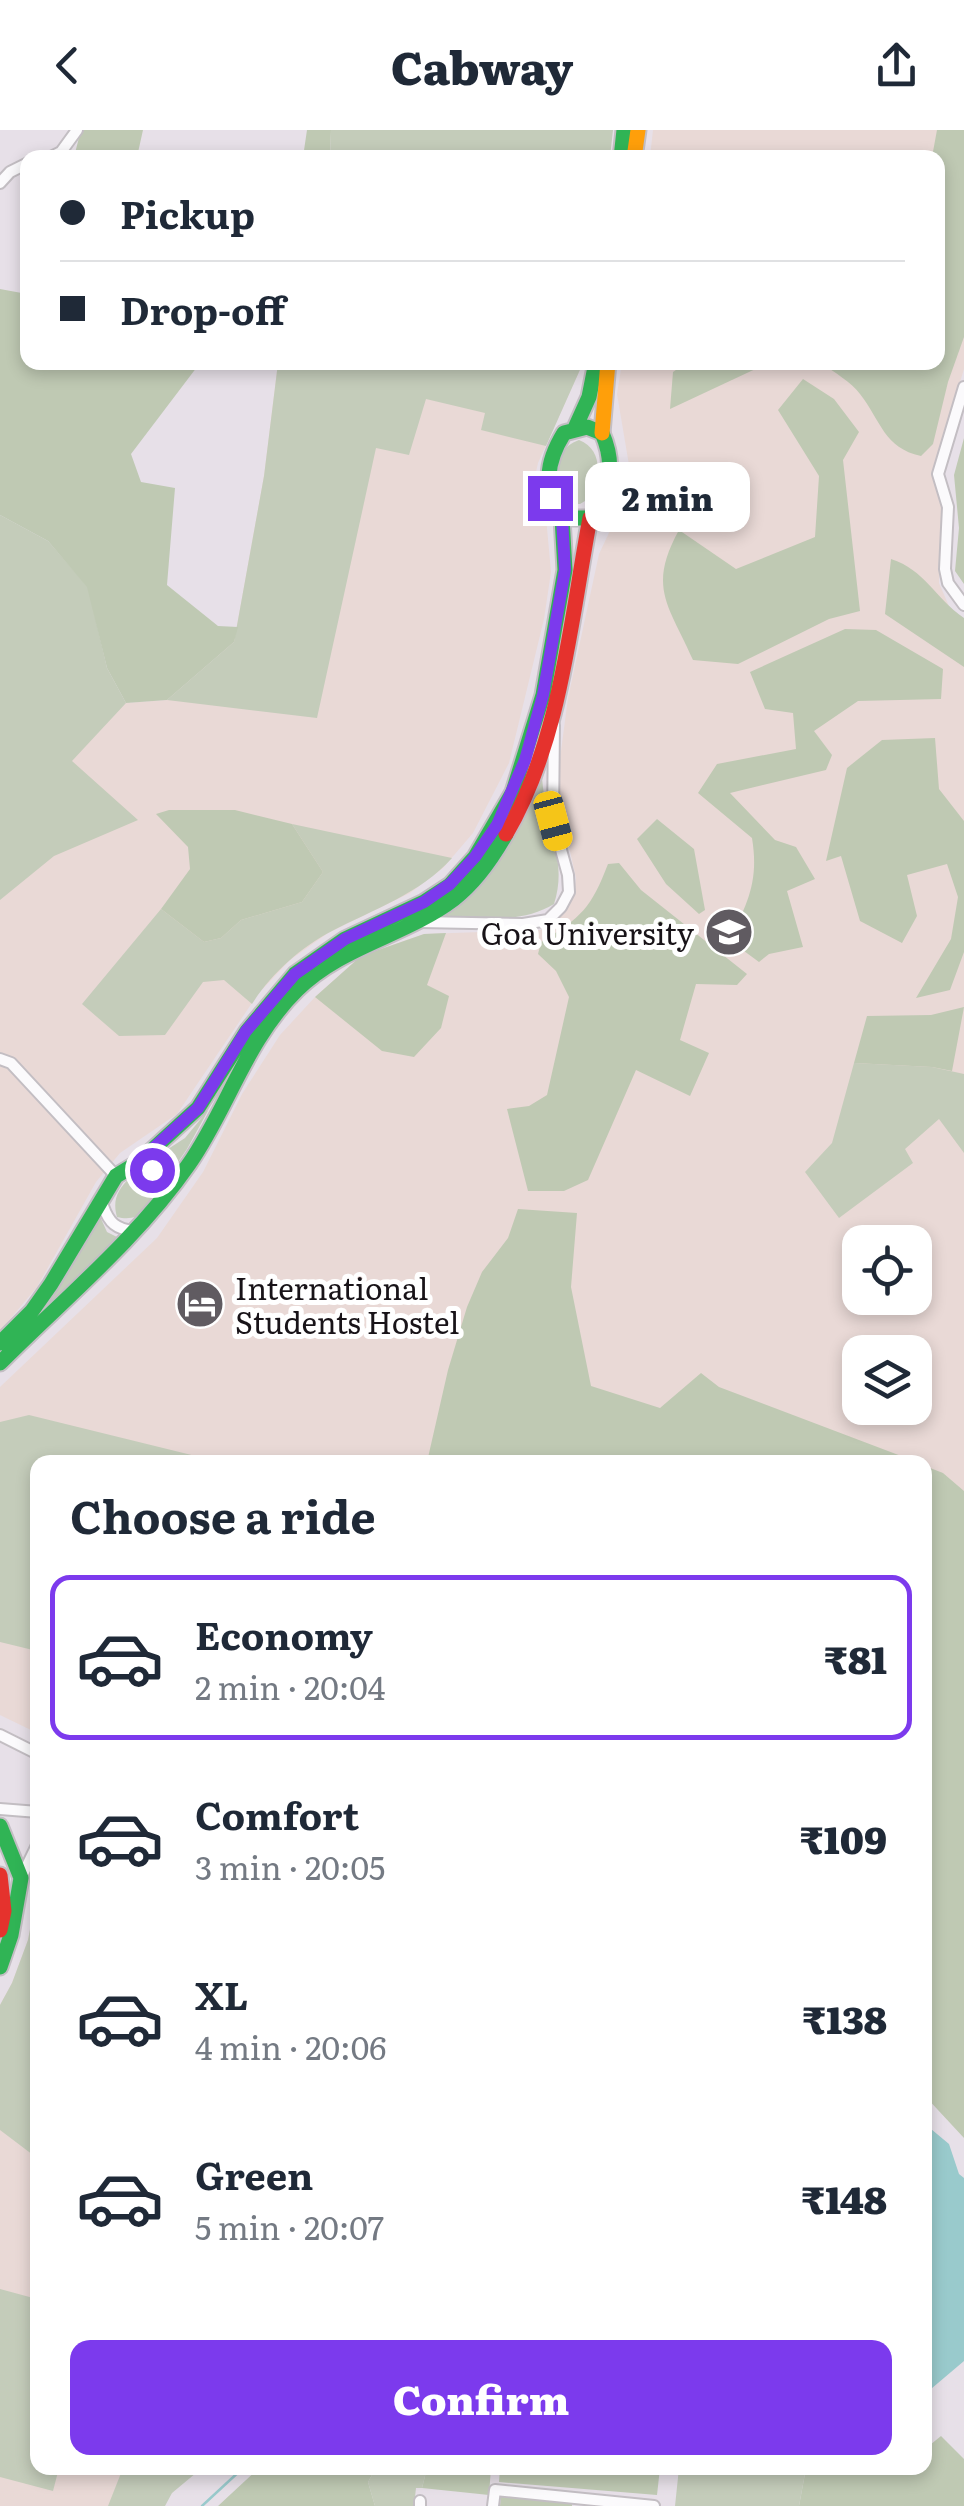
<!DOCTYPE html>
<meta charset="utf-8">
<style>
:root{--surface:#fff;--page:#f2f2f3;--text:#1f2937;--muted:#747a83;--line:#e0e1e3;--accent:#7c3aed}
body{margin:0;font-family:Literata,serif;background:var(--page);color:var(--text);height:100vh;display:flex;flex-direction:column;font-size:38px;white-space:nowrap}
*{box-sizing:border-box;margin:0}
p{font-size:32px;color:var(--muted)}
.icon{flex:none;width:55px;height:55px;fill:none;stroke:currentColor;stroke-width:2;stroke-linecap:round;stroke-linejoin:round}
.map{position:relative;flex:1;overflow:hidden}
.side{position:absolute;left:30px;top:1325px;width:902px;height:1020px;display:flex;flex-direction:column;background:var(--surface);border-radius:20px;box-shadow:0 5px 15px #0003}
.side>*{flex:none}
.hud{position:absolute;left:20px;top:20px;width:925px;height:220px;border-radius:20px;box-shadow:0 5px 15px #0003;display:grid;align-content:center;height:220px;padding:0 40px;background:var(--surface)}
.fabs{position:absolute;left:842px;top:1095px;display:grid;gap:20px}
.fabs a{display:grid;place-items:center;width:90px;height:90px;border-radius:20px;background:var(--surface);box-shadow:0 5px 15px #0003;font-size:50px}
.end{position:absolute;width:45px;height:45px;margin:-22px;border:12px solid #7c3aed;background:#fff;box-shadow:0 0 0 5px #fff}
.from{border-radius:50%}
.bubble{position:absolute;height:70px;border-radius:20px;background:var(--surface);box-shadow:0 5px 15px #0003;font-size:32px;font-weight:800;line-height:70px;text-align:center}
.car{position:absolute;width:30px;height:60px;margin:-30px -15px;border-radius:12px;box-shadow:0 0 8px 2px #0007;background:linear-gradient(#f5c518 24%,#345 0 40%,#f5c518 0 76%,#345 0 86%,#f5c518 0)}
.hud b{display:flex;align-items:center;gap:35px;height:95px;font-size:38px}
.hud b+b{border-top:2px solid var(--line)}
.hud i{width:25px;height:25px;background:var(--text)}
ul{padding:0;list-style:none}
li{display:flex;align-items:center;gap:30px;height:165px;margin:0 20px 15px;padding:0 20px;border:5px solid transparent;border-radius:20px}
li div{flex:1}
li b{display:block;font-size:38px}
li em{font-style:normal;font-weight:800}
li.active{border-color:var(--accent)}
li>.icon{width:90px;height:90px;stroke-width:1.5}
h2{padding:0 40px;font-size:45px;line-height:120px}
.cta{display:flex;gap:20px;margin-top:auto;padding:20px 40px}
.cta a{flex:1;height:115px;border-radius:20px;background:var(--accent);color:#fff;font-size:40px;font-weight:800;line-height:115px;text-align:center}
header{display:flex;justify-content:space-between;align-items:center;height:130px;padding:0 40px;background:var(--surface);font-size:45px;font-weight:800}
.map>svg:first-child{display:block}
.education{fill:#e9d9d6;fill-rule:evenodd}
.green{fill:#c4ccba}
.forest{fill:#bfc9b3}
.water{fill:#99cacc}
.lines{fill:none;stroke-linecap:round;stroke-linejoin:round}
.stream{stroke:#99cacc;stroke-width:2.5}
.street-casing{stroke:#c3bec3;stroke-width:14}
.fast-casing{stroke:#c3bec3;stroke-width:19}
.slow-casing{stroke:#c3bec3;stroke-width:19}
.jam-casing{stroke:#c3bec3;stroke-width:19}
.street{stroke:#fbfafc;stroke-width:10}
.fast{stroke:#30b455;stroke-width:15}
.slow{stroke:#ff9f0a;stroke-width:15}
.jam{stroke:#e5322d;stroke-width:15}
.route{stroke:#7c3aed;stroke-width:12}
.labels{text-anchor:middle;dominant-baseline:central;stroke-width:10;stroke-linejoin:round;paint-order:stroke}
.poi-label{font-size:30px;fill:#181318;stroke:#fff;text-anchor:end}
</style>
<header><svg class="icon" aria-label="back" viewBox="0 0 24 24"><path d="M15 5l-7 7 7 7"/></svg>Cabway<svg class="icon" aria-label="share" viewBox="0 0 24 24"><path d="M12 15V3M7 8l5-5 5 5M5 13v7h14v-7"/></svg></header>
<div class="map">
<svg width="964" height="2376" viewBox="0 0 964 2376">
<rect width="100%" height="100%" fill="#e7e0e8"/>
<!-- education -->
<path class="education" d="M653 0H964V239L932 342 942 373 939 453 964 511V1572L925 1508V1332H38L37 1603 0 1585V1257L157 1108 203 1042 242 964 280 905 315 867 361 826 424 804 541 800 563 783 574 763 576 748 556 659 568 568 599 424 625 369 629 335 617 264 622 233 938 232V28L650 27ZM860 1112H915V1168H860ZM860 1222H915V1278H860Z
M278 233H583L538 333 534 351 546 387 551 442 544 489 509 633 473 703 443 738 410 763 328 803 290 830 258 864 177 984 120 1023 96 1052 37 1157 0 1201V582L167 570 234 512 264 346Z
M37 1762 38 2338H127L110 2376H0V1875L12 1853 28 1810Z"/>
<!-- green -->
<path class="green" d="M331 0H613L610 27 330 28Z
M278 233H583L546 316 481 300 485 283 426 269 409 325 376 318 317 588 167 570 234 512 264 346Z
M579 310C603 319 601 348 590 368L580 374H565C553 352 551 320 579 310Z
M0 385 48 411 88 457 107 538 126 573 72 631 138 690 54 726 0 770Z
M542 644C543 689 569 729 554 774 518 796 472 787 431 787L481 751Z
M292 694 452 728C420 764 374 779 332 801 301 817 271 844 252 874L224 850 203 852 165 905 119 906 82 874 161 779 204 812 221 808 241 790 302 772 323 742Z
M854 933 932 937 964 944V1023L939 989 905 1019 913 1033 839 1088 805 1042 832 1013Z
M209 979 187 1019 165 1051 155 1035 148 1032 185 1008Z
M131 1046 151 1051 155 1061C148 1081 138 1092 117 1087 112 1069 118 1060 131 1046Z
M98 1082 107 1102 121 1109 21 1200Z
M29 1285 220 1332H38L37 1521 0 1512V1292Z
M37 1762 38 2028H37L0 2000V1875L12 1853 28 1810Z
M0 2159 37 2169 38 2338H59L53 2361 0 2347Z
M123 2338H202L172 2363 165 2376H108Z
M376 2338H427L422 2358H416L414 2376H375L368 2352Z
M679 2338H806L799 2376H675Z"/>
<!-- forest -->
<path class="forest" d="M81 0H143L137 27 65 28 75 23Z
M307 0H331L330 27H303Z
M937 0H964V207L948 252 933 314 921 326C884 318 881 291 860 264 851 252 834 242 821 233L938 232V28L932 27Z
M0 159 27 164 28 232 200 233 131 324 141 352 175 358 167 455 218 496 238 497 234 512 167 570 126 573 107 538 87 457 48 411 0 385Z
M686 233V232L768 233 670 279 673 242Z
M803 249 834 269 859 302 843 330 860 481 829 489 738 534 693 530C669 475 647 458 679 400L736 439 815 407 819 346 778 280Z
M964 308V454L955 441 959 398 954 345Z
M891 429C925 440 934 467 964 488V537L885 484Z
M845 499 876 500 943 539 941 569 858 571 814 601 832 625 826 640 730 663 775 710 796 717 815 749 787 761 803 817 769 824 759 832 729 810C748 773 759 751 752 708L698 663 717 634 796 619 793 583 765 579 750 542Z
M935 608 939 659 964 691V822L950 860 916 868 951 809 958 767 947 734 907 745 917 786 902 813 860 791 841 726 826 731 847 638 882 610Z
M169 680H235L292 694 323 742 302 772 241 790 221 808 204 812 161 779 190 739 188 717 156 684Z
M657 689 694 719 705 780 699 784 666 754 637 709Z
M619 733 641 760 747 844 737 855 696 854 680 910 709 923 690 966 636 940 588 1050 564 1061H528L507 979 529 976 547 965 569 867 556 841 538 824 541 812C582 787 591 778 608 734Z
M446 803 427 855 449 866 441 898 414 927 382 921 315 867 361 826 424 804Z
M964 877 952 941 932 937 854 933 867 886 931 885Z
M518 1079 577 1083 571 1157 591 1256 660 1278 701 1243 719 1257 917 1332H427L448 1240 467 1177 482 1142 508 1108Z
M925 1336 943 1343 964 1361V2008L925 1966Z
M941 2306 964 2329V2376H799L806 2338H925V2319Z
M259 2338H376L368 2352 375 2376H218Z
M427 2338H491L489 2365 422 2358Z
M500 2338H660L657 2365 499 2352Z
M501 2366 572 2373V2376H500Z"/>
<!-- water -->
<path class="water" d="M925 1994 949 2014 959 2044 964 2048V2231L925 2264Z"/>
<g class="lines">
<!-- stream -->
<path class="stream" d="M202 2376 243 2338"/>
<!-- street casing -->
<g class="street-casing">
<path id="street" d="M49 28 61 22 77 0
M0 53 10 42 28 33
M964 257 938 344 948 377 945 439 948 453 964 475
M420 792 523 794 548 790 561 777 569 762 568 745 553 691 554 595
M0 929 11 933 116 1046
M139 1032 163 1053 164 1068
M103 1076C109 1093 116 1099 134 1101
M0 1605 38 1624
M0 1679 38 1682
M21 1748 38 1713
M420 2376V2371
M493 2376 495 2360 654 2376"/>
</g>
<!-- fast casing -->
<g class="fast-casing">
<path id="fast" d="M621 28 624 0
M587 297 602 303C616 335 610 360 590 388H562C544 356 545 334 564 303Z
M575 298 589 267 596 232
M0 1213 32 1181 51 1154 116 1046 139 1032 198 978 247 901 295 844 345 809 424 772 450 755 475 727 513 662 543 565 565 440 562 388
M0 1233C64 1169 137 1109 189 1034 228 978 246 910 297 860 341 816 405 806 454 769 476 752 493 727 506 704
M0 1696 21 1748 11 1805 0 1837"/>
</g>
<!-- slow casing -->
<g class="slow-casing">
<path id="slow" d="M634 28 638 0
M602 303 608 232"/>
</g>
<!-- jam casing -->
<g class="jam-casing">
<path id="jam" d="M506 704C561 610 570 493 590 388
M0 1745 4 1781 0 1800"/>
</g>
<!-- street -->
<use href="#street" class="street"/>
<!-- fast -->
<use href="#fast" class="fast"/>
<!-- slow -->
<use href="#slow" class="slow"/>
<!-- jam -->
<use href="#jam" class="jam"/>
</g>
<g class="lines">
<!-- route -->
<path class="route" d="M152 1040 138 1032 198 978 246 901 295 844 345 809 424 772 450 754 475 727 497 695 525 630 543 565 565 440 562 388 550 368"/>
</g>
<!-- icons -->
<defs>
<g id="university-disc" transform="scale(2.5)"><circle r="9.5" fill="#605b61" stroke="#fff"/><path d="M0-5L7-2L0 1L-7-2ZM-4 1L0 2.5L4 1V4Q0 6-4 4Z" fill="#fff"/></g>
<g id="hotel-disc" transform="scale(2.5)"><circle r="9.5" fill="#605b61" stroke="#fff"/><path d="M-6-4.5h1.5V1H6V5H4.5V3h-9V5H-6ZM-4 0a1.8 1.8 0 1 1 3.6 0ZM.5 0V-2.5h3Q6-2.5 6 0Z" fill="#fff"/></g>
</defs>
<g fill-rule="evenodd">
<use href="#university-disc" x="729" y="802"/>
<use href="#hotel-disc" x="200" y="1174"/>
</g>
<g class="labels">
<!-- poi labels -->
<g class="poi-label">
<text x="694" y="802">Goa University</text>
<text x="235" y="1157" text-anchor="start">International<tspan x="235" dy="34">Students Hostel</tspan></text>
</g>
</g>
</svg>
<div class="fabs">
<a><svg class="icon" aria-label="locate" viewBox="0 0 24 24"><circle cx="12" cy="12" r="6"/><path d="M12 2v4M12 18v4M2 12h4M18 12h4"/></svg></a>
<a><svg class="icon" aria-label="layers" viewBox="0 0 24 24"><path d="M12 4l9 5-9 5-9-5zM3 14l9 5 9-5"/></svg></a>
</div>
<i class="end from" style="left:152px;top:1040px"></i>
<i class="end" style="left:550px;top:368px"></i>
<div class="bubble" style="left:585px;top:332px;width:165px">2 min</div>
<i class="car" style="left:553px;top:691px;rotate:165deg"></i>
<div class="hud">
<b><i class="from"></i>Pickup</b>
<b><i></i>Drop-off</b>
</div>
<section class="side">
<h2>Choose a ride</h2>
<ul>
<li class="active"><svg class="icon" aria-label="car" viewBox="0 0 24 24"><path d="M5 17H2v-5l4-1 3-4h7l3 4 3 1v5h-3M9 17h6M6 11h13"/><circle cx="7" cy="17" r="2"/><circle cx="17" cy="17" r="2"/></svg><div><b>Economy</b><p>2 min · 20:04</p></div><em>₹81</em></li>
<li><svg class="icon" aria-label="car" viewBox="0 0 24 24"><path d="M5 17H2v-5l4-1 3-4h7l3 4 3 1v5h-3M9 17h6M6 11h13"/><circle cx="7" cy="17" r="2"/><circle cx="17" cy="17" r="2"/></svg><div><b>Comfort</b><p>3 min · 20:05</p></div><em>₹109</em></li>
<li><svg class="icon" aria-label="car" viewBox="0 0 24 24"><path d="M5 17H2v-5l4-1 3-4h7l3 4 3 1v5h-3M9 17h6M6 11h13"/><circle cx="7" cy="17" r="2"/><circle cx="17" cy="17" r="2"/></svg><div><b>XL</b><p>4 min · 20:06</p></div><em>₹138</em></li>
<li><svg class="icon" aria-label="car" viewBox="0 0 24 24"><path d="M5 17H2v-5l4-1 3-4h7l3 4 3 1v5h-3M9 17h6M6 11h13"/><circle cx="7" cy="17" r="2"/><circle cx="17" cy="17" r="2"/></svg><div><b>Green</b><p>5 min · 20:07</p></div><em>₹148</em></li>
</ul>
<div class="cta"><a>Confirm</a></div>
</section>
</div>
